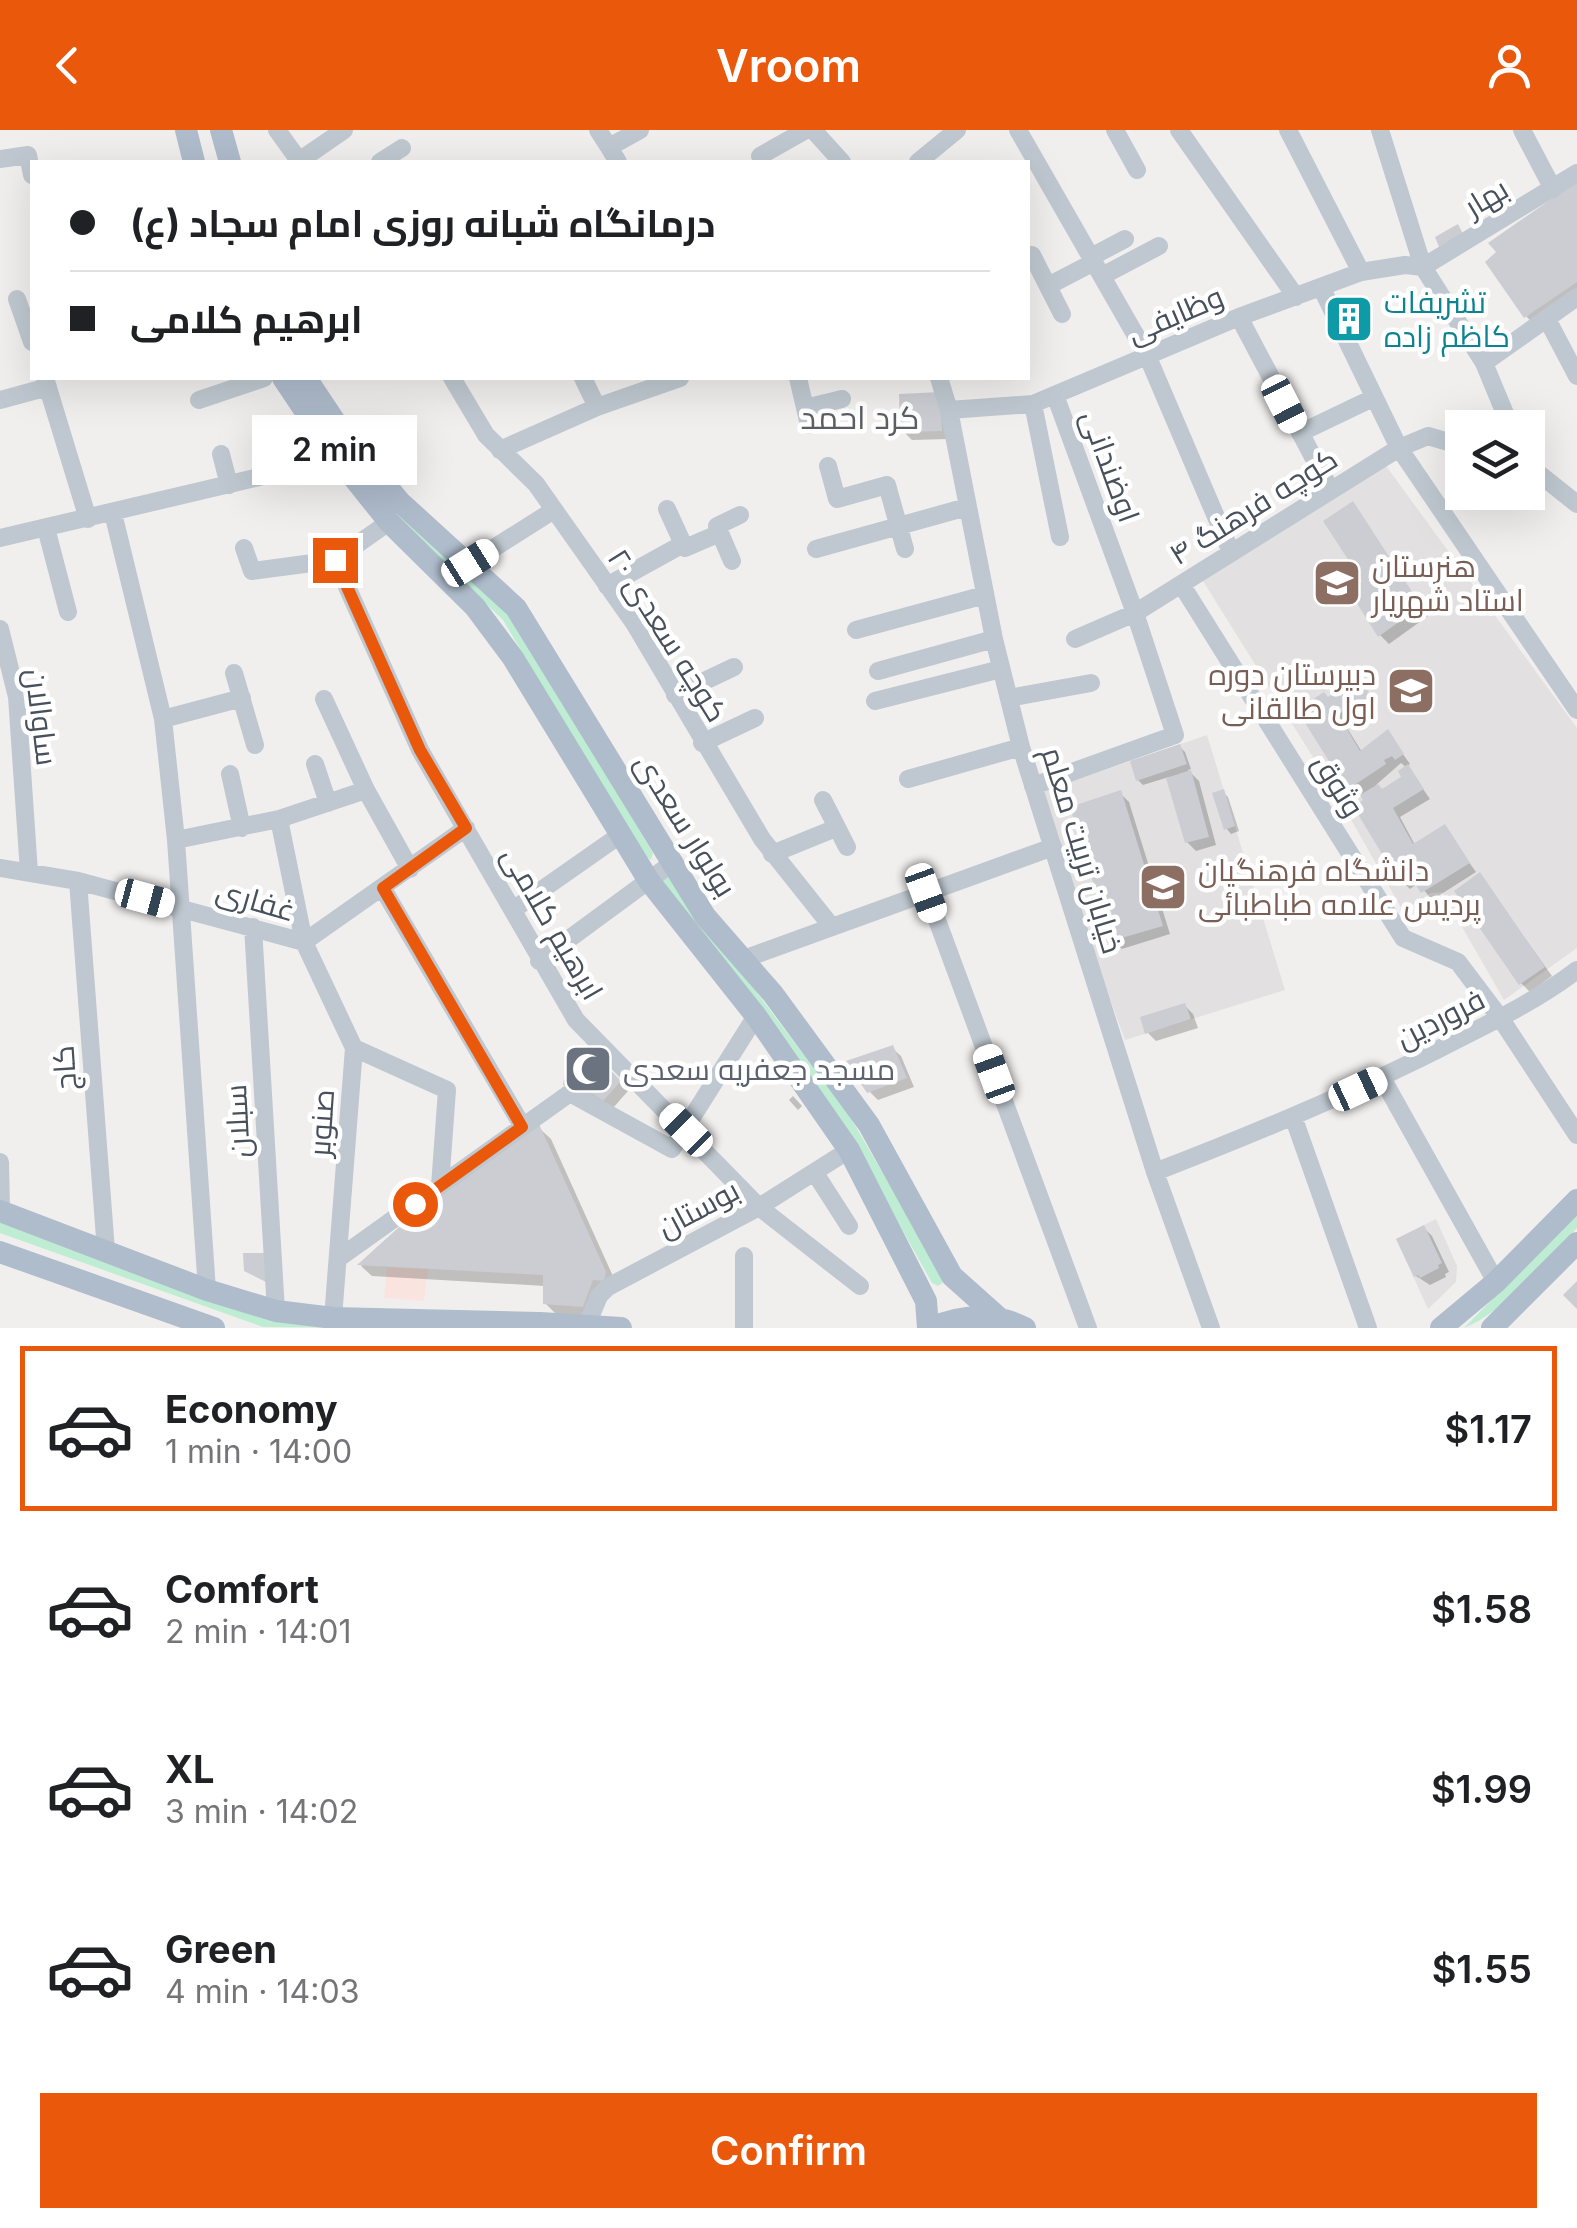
<!DOCTYPE html>
<meta charset="utf-8">
<style>
:root{--surface:#fff;--page:#f6f6f6;--text:#202124;--muted:#757577;--line:#e0e0e0;--accent:#ea580c}
body{margin:0;font-family:Inter,Cairo,sans-serif;background:var(--page);color:var(--text);height:100vh;display:flex;flex-direction:column;font-size:38px;white-space:nowrap}
*{box-sizing:border-box;margin:0}
p{font-size:32px;color:var(--muted)}
.icon{flex:none;width:55px;height:55px;fill:none;stroke:currentColor;stroke-width:2;stroke-linecap:round;stroke-linejoin:round}
.map{position:relative;height:1198px;overflow:hidden}
.drawer{display:flex;flex-direction:column;background:var(--surface);flex:1}
.drawer>*{flex:none}
.top-card{position:absolute;left:30px;top:30px;width:1000px;height:220px;border-radius:0px;box-shadow:0 10px 40px #0002;display:grid;align-content:center;height:220px;padding:0 40px;background:var(--surface)}
.buttons{position:absolute;left:1445px;top:280px;display:grid;gap:20px}
.buttons a{display:grid;place-items:center;width:100px;height:100px;border-radius:0px;background:var(--surface);box-shadow:0 10px 40px #0002;font-size:50px}
.end{position:absolute;width:45px;height:45px;margin:-22px;border:12px solid #ea580c;background:#fff;box-shadow:0 0 0 5px #fff}
.from{border-radius:50%}
.bubble{position:absolute;height:70px;border-radius:0px;background:var(--surface);box-shadow:0 10px 40px #0002;font-size:32px;font-weight:600;line-height:70px;text-align:center}
.car{position:absolute;width:30px;height:60px;margin:-30px -15px;border-radius:12px;box-shadow:0 0 8px 2px #0007;background:linear-gradient(#fff 24%,#345 0 40%,#fff 0 76%,#345 0 86%,#fff 0)}
.top-card b{display:flex;align-items:center;gap:35px;height:95px;font-size:38px}
.top-card b+b{border-top:2px solid var(--line)}
.top-card i{width:25px;height:25px;background:var(--text)}
ul{padding:18px 0 0;list-style:none}
li{display:flex;align-items:center;gap:30px;height:165px;margin:0 20px 15px;padding:0 20px;border:5px solid transparent;border-radius:0px}
li div{flex:1}
li b{display:block;font-size:38px}
li em{font-style:normal;font-weight:600}
li.on{border-color:var(--accent)}
li>.icon{width:90px;height:90px;stroke-width:1.5}
.primary-button{display:flex;gap:20px;margin-top:auto;padding:20px 40px}
.primary-button a{flex:1;height:115px;border-radius:0px;background:var(--accent);color:#fff;font-size:40px;font-weight:600;line-height:115px;text-align:center}
header{display:flex;justify-content:space-between;align-items:center;height:130px;padding:0 40px;background:var(--accent);color:#fff;font-size:45px;font-weight:600}
.map>svg:first-child{display:block}
.education{fill:#e2e0e0}
.medical{fill:#fae4e0}
.green{fill:#beedd4}
.shadow{fill:#0003;fill-rule:evenodd}
.building{fill:#cbcdd3}
.lines{fill:none;stroke-linecap:round;stroke-linejoin:round}
.minor{stroke:#bfc8d0;stroke-width:18}
.major{stroke:#afbccc;stroke-width:22}
.route{stroke:#ea580c;stroke-width:12}
.labels{text-anchor:middle;dominant-baseline:central;stroke-width:9;stroke-linejoin:round;paint-order:stroke}
.street-label{font-size:30px;fill:#47505b;stroke:#fff}
.culture-label{font-size:30px;fill:#0d838f;stroke:#fff;text-anchor:start}
.education-label{font-size:30px;fill:#785e54;stroke:#fff;text-anchor:start}
.worship-label{font-size:30px;fill:#5b616d;stroke:#fff;text-anchor:start}
.neighbourhood-label{font-size:32px;fill:#5b5e63;stroke:#fff}
</style>
<header><svg class="icon" aria-label="back" viewBox="0 0 24 24"><path d="M15 5l-7 7 7 7"/></svg>Vroom<svg class="icon" aria-label="person" viewBox="0 0 24 24"><circle cx="12" cy="8" r="4"/><path d="M4 21q1-7 8-7t8 7"/></svg></header>
<div class="map">
<svg width="1577" height="1198" viewBox="0 0 1577 1198">
<rect width="100%" height="100%" fill="#f1efee"/>
<!-- education -->
<path class="education" d="M1384 333 1577 598V818L1504 870 1442 762 1431 763 1403 781 1341 672 1203 451Z
M1207 605 1285 860 1125 910 1100 842 1044 661Z
M1436 1089 1457 1136 1456 1152 1428 1179 1396 1109Z"/>
<!-- medical -->
<path class="medical" d="M387 1137 428 1139 424 1171 384 1168Z"/>
<!-- green -->
<path class="green" d="M345 319 512 486 653 723 651 730 641 723 503 490 404 396Z
M665 745 673 751 849 985 941 1143 943 1153 938 1156 932 1153 842 992 661 749Z
M1577 1083V1098C1546 1130 1505 1182 1464 1198Z
M0 1091 140 1143 393 1198 263 1197 0 1103Z"/>
<!-- shadow -->
<path class="shadow" d="M1577 54V171L1537 198 1526 186 1500 122Z
M1349 179 1361 200 1354 203 1349 198Z
M939 265 949 309 912 310 903 301Z
M1353 374 1428 486 1389 514 1380 505 1365 452Z
M1363 555 1378 577 1344 593 1362 622 1387 602 1410 634 1407 636 1430 669 1400 687 1415 715 1444 697 1476 742 1432 770 1418 753 1410 759 1401 750 1362 664 1358 667 1349 658 1328 570ZM1401 633 1407 638 1405 647 1383 662 1376 655Z
M1180 617 1185 622 1191 639 1188 640 1199 651 1216 715 1196 721 1187 712 1169 647 1143 655 1138 650Z
M1223 662 1228 667 1239 701 1231 704 1226 698Z
M1120 663 1129 672 1170 804 1122 819 1113 810Z
M1480 746 1552 846 1530 862 1521 853Z
M1185 876 1193 884 1198 898 1156 911 1147 902Z
M892 918 901 926 914 957 878 970 869 961Z
M596 930 628 961 613 978 604 972 575 963Z
M793 966 802 976 798 980 789 970Z
M539 998 551 1009 617 1155 605 1161 595 1188 557 1185 545 1173V1156L372 1146 361 1136 410 1091Z
M1424 1098 1432 1106 1449 1142 1445 1144 1446 1147 1430 1155 1416 1146Z"/>
<!-- building -->
<path class="building" d="M1577 51V152L1524 188 1485 132 1496 122 1488 113Z
M1458 94 1465 108 1440 119 1435 107Z
M1350 176 1358 194 1346 199 1340 184 1341 179Z
M940 262 942 301 900 302 899 264Z
M1353 371 1421 476 1378 507 1348 459 1362 451 1323 391Z
M1355 543 1372 567 1338 584 1360 621 1388 599 1404 624 1395 630 1392 626 1384 630 1386 634 1347 660 1297 580 1324 562 1328 567 1348 554 1345 549Z
M1180 614 1187 634 1136 651 1130 631Z
M1408 634 1424 659 1393 678 1413 714 1445 694 1470 733 1421 763 1409 745 1399 752 1353 676 1363 670 1360 665 1378 654 1382 659 1401 647 1398 641Z
M1191 640 1209 707 1185 713 1166 648Z
M1224 659 1235 696 1224 700 1212 663Z
M1121 660 1163 796 1111 811 1070 677Z
M1480 742 1545 837 1519 855 1454 761Z
M1185 873 1191 889 1145 904 1140 887Z
M893 915 907 948 867 963 846 931Z
M568 923 598 927 621 951 603 971 593 964 563 955Z
M539 994 606 1142 604 1151 593 1150 583 1177 543 1174V1145L357 1135 408 1089Z
M1424 1095 1442 1133 1438 1135 1439 1138 1420 1148 1418 1145 1414 1147 1396 1109Z
M243 1123H267L268 1153 244 1141Z
M1577 1151V1179L1563 1165Z"/>
<g class="lines">
<!-- minor -->
<path class="minor" d="M277 0 300 32
M598 0 609 17
M813 0 842 32
M1018 0 1147 225 1231 422
M1115 0 1137 40
M1179 0 1296 167
M1288 0 1361 142
M1380 0 1423 137 1484 233 1511 298
M1522 0 1553 59
M0 29 28 25 32 45
M299 31 344 0
M380 32 402 18
M618 32 609 17 640 0
M763 32 760 26 806 0
M918 32 957 0
M1032 125 1062 184
M1091 127 1125 109
M1423 137 1577 43
M1102 146 1159 116
M1048 156 1094 132
M1321 157 1399 318 1577 580
M17 169 32 212
M1239 187 1330 359
M1547 189 1577 246
M1484 233 1577 167
M45 248 88 389
M452 248 486 305 536 354 634 493 762 709 832 797
M583 248 597 277
M798 248 809 295
M939 248 949 280 994 509 1021 617 1155 1042 1211 1198
M0 270 48 257
M199 270 264 248
M1033 274 1060 407
M805 278 842 269
M949 280 1033 274 1239 187 1361 142 1405 135 1423 137
M1300 303 1373 268
M500 320 597 277 680 248
M221 324 229 355
M1528 335 1577 374
M828 336 837 369 887 355 905 419
M667 379 683 414
M113 383 163 589 176 710 207 1160
M46 398 68 482
M720 403 732 431
M0 408 298 338 329 317
M244 418 252 441 335 430 389 392
M816 419 967 377
M335 430 420 620 576 890 759 1077 860 1156
M470 433 554 380
M1181 454 1403 808 1458 832 1501 889 1577 1005
M607 456 683 414 685 418 720 403 717 396 740 385
M0 499 17 567 29 742
M856 500 985 465
M1075 509 1135 483 1399 318 1428 306 1462 316
M878 541 994 509
M234 543 255 615
M675 565 734 537
M1009 568 1091 553
M324 569 366 660 410 739
M875 571 1001 539
M163 589 242 568
M702 613 755 588
M315 634 328 673
M230 644 242 698
M908 649 1021 617
M1033 656 1175 605 1135 483 1055 265
M823 670 847 717
M279 689 304 812 354 918 333 1188
M176 710 279 689 366 660
M772 724 836 698
M0 738 78 751 304 812 466 698
M78 751 106 1121
M383 759 523 997
M927 763 1088 1198
M513 780 620 705
M253 797 276 1181
M741 830 1053 717
M539 831 671 734
M354 918 447 960 440 1056
M1382 948 1496 1152
M1294 989 1368 1198
M0 1032 1 1081
M1155 1042C1251 1005 1345 966 1437 920 1485 895 1534 873 1577 840
M815 1043 849 1096
M339 1128 570 963 672 1019 756 886
M587 1195 599 1166 608 1157 759 1077 849 1020
M744 1198V1126"/>
<!-- major -->
<path class="major" d="M186 0 194 32
M221 0 230 32
M283 248 329 317 389 392 475 477 513 528 649 751 756 886 849 1020 926 1171 928 1198
M306 248 344 305 400 372 516 478 705 786 773 864 869 995 952 1146 999 1188
M0 1081 207 1160 276 1181 333 1188 540 1193 621 1198
M0 1122 214 1198
M931 1198C962 1185 994 1182 1025 1198
M1441 1198 1496 1152 1577 1070
M1492 1198 1577 1113"/>
</g>
<g class="lines">
<!-- route -->
<path class="route" d="M335 430 420 620 466 698 383 758 522 997 415 1074"/>
</g>
<!-- icons -->
<defs>
<g id="building-square" transform="scale(2.5)"><rect x="-9" y="-9" width="18" height="18" rx="4" fill="#0f9aa8" stroke="#fff"/><path d="M-4-6H4V6H1V3H-1V6H-4ZM-2.5-4.3h1.7v1.8h-1.7ZM.8-4.3h1.7v1.8H.8ZM-2.5-1h1.7V.8h-1.7ZM.8-1h1.7V.8H.8Z" fill="#fff"/></g>
<g id="school-square" transform="scale(2.5)"><rect x="-9" y="-9" width="18" height="18" rx="4" fill="#8d6e63" stroke="#fff"/><path d="M0-5L7-2L0 1L-7-2ZM-4 1L0 2.5L4 1V4Q0 6-4 4Z" fill="#fff"/></g>
<g id="university-square" transform="scale(2.5)"><rect x="-9" y="-9" width="18" height="18" rx="4" fill="#8d6e63" stroke="#fff"/><path d="M0-5L7-2L0 1L-7-2ZM-4 1L0 2.5L4 1V4Q0 6-4 4Z" fill="#fff"/></g>
<g id="mosque-square" transform="scale(2.5)"><rect x="-9" y="-9" width="18" height="18" rx="4" fill="#6b7280" stroke="#fff"/><path d="M3.5-4.9A6 6 0 1 0 3.5 4.9A5 5 0 1 1 3.5-4.9Z" fill="#fff"/></g>
</defs>
<g fill-rule="evenodd">
<use href="#building-square" x="1349" y="189"/>
<use href="#school-square" x="1337" y="453"/>
<use href="#school-square" x="1411" y="561"/>
<use href="#university-square" x="1163" y="757"/>
<use href="#mosque-square" x="588" y="939"/>
</g>
<g class="labels">
<!-- street labels -->
<g class="street-label">
<text transform="translate(1486 67) rotate(-31)">بهار</text>
<text transform="translate(1175 184) rotate(-23)">وظایفی</text>
<text transform="translate(1111 336) rotate(70)">اوضندانی</text>
<text transform="translate(1253 376) rotate(-32)">کوچه فرهنگ ۴</text>
<text transform="translate(668 505) rotate(58)">کوچه سعدی ۲۰</text>
<text transform="translate(42 587) rotate(83)">ساوالان</text>
<text transform="translate(1339 655) rotate(58)">وثوق</text>
<text transform="translate(686 695) rotate(58)">بولوار سعدی</text>
<text transform="translate(1083 720) rotate(73)">خیابان تربیت معلم</text>
<text transform="translate(256 770) rotate(16)">غفاری</text>
<text transform="translate(553 793) rotate(60)">ابرهیم کلامی</text>
<text transform="translate(1440 888) rotate(-27)">فروردین</text>
<text transform="translate(64 938) rotate(-94)">کاج</text>
<text transform="translate(237 991) rotate(-93)">سبلان</text>
<text transform="translate(321 993) rotate(-86)">صنوبر</text>
<text transform="translate(698 1078) rotate(-28)">بوستان</text>
</g>
<!-- culture labels -->
<g class="culture-label">
<text x="1384" y="172">تشریفات<tspan x="1384" dy="34">کاظم زاده</tspan></text>
</g>
<!-- education labels -->
<g class="education-label">
<text x="1372" y="436">هنرستان<tspan x="1372" dy="34">استاد شهریار</tspan></text>
<text x="1376" y="544" text-anchor="end">دبیرستان دوره<tspan x="1376" dy="34">اول طالقانی</tspan></text>
<text x="1198" y="740">دانشگاه فرهنگیان<tspan x="1198" dy="34">پردیس علامه طباطبائی</tspan></text>
</g>
<!-- worship labels -->
<g class="worship-label">
<text x="623" y="939">مسجد جعفریه سعدی</text>
</g>
<!-- neighbourhood labels -->
<g class="neighbourhood-label">
<text x="860" y="287">کرد احمد</text>
</g>
</g>
</svg>
<div class="buttons">
<a><svg class="icon" aria-label="layers" viewBox="0 0 24 24"><path d="M12 4l9 5-9 5-9-5zM3 14l9 5 9-5"/></svg></a>
</div>
<i class="end from" style="left:415px;top:1074px"></i>
<i class="end" style="left:335px;top:430px"></i>
<div class="bubble" style="left:252px;top:285px;width:165px">2 min</div>
<i class="car" style="left:1284px;top:274px;rotate:153deg"></i>
<i class="car" style="left:470px;top:433px;rotate:58deg"></i>
<i class="car" style="left:926px;top:763px;rotate:160deg"></i>
<i class="car" style="left:145px;top:768px;rotate:105deg"></i>
<i class="car" style="left:994px;top:944px;rotate:340deg"></i>
<i class="car" style="left:1358px;top:959px;rotate:65deg"></i>
<i class="car" style="left:686px;top:1000px;rotate:315deg"></i>
<div class="top-card">
<b><i class="from"></i>درمانگاه شبانه روزی امام سجاد (ع)</b>
<b><i></i>ابرهیم کلامی</b>
</div>
</div>
<section class="drawer">
<ul>
<li class="on"><svg class="icon" aria-label="car" viewBox="0 0 24 24"><path d="M5 17H2v-5l4-1 3-4h7l3 4 3 1v5h-3M9 17h6M6 11h13"/><circle cx="7" cy="17" r="2"/><circle cx="17" cy="17" r="2"/></svg><div><b>Economy</b><p>1 min · 14:00</p></div><em>$1.17</em></li>
<li><svg class="icon" aria-label="car" viewBox="0 0 24 24"><path d="M5 17H2v-5l4-1 3-4h7l3 4 3 1v5h-3M9 17h6M6 11h13"/><circle cx="7" cy="17" r="2"/><circle cx="17" cy="17" r="2"/></svg><div><b>Comfort</b><p>2 min · 14:01</p></div><em>$1.58</em></li>
<li><svg class="icon" aria-label="car" viewBox="0 0 24 24"><path d="M5 17H2v-5l4-1 3-4h7l3 4 3 1v5h-3M9 17h6M6 11h13"/><circle cx="7" cy="17" r="2"/><circle cx="17" cy="17" r="2"/></svg><div><b>XL</b><p>3 min · 14:02</p></div><em>$1.99</em></li>
<li><svg class="icon" aria-label="car" viewBox="0 0 24 24"><path d="M5 17H2v-5l4-1 3-4h7l3 4 3 1v5h-3M9 17h6M6 11h13"/><circle cx="7" cy="17" r="2"/><circle cx="17" cy="17" r="2"/></svg><div><b>Green</b><p>4 min · 14:03</p></div><em>$1.55</em></li>
</ul>
<div class="primary-button"><a>Confirm</a></div>
</section>
